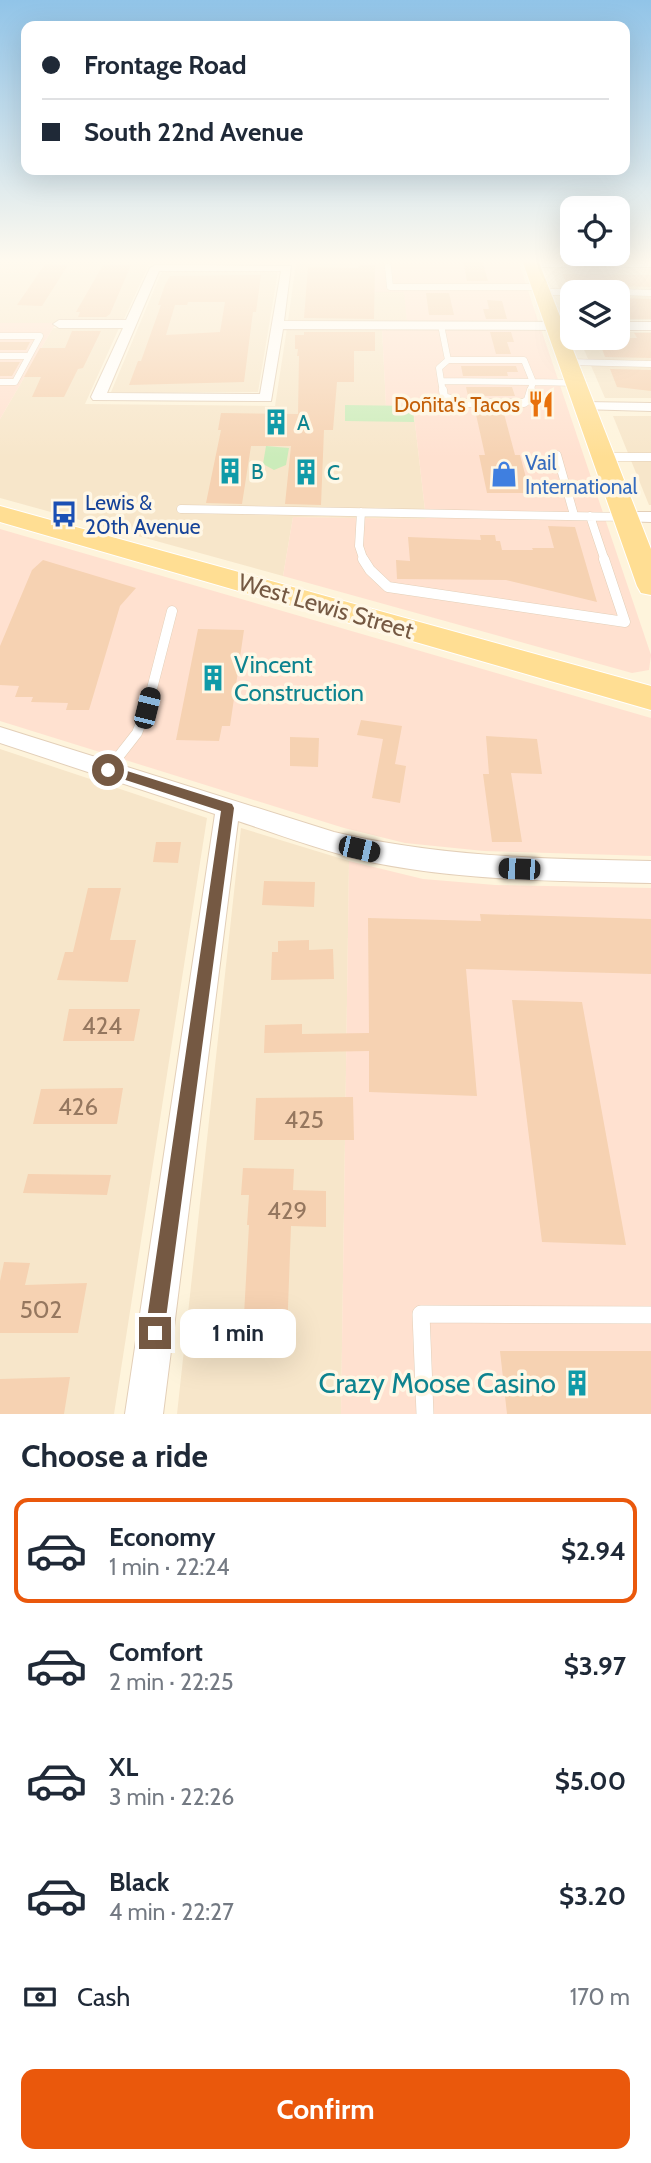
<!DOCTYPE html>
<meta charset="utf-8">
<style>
:root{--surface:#fff;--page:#f2f2f3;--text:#1f2937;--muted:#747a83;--line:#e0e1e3;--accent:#ea580c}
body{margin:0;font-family:Cabin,sans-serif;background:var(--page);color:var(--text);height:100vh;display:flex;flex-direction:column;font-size:26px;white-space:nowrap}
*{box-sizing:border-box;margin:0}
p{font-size:23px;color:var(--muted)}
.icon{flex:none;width:38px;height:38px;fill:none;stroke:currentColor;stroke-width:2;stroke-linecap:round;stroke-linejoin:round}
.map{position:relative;height:1414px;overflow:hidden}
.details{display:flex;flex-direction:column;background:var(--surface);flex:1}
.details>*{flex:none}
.hud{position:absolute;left:21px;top:21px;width:609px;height:154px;border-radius:14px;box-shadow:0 7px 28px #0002;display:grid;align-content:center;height:154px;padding:0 21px;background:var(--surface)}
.buttons{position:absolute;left:560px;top:196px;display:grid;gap:14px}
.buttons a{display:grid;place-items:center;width:70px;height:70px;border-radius:14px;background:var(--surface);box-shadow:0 7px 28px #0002;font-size:35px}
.end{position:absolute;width:32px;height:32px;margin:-16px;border:9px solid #755943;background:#fff;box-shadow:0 0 0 4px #fff}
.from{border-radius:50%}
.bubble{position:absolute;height:49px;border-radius:14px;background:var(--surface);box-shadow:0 7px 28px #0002;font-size:23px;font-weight:700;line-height:49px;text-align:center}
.car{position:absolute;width:21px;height:42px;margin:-21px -10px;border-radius:9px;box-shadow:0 0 5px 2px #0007;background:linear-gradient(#222 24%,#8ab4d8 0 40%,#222 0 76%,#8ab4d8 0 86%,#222 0)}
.hud b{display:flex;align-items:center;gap:24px;height:66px;font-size:26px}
.hud b+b{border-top:2px solid var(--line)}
.hud i{width:18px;height:18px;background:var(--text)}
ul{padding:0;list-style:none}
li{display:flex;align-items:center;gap:21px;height:105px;margin:0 14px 10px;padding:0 7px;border:4px solid transparent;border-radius:14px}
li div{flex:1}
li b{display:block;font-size:26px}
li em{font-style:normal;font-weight:700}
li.on{border-color:var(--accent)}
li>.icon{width:63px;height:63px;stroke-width:1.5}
h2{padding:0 21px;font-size:32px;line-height:84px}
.pay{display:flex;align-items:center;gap:18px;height:77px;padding:0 21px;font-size:26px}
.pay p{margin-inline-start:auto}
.primary-button{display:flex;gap:14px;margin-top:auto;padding:14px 21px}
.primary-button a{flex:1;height:80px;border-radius:14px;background:var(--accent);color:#fff;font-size:28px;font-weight:700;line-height:80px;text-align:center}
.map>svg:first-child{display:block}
.residential{fill:#f7e6ca}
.commercial{fill:#ffe1d0}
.green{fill:#cbecba}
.building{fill:#f6d2b2;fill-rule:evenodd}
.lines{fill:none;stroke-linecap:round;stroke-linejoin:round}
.lane-far3-casing{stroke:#e3cfb8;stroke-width:7}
.lane-far2-casing{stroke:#e3cfb8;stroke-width:9}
.lane-far1-casing{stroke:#e3cfb8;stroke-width:11}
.lane-casing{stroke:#e3cfb8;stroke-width:18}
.street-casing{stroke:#e3cfb8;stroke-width:2}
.primary-casing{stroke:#fff;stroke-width:2}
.lane-far3{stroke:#fff;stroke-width:6}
.lane-far2{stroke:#fff;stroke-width:8}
.lane-far1{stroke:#fff;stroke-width:10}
.lane{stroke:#fff;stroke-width:17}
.street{fill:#fff;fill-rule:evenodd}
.primary{fill:#ffde93;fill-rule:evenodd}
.route{fill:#755943}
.labels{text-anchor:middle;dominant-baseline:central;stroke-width:7;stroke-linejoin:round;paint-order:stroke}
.far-food-label{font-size:21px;fill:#c56008;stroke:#fff7e5;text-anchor:end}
.far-culture-label{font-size:21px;fill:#0d838f;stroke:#fff7e5;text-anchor:start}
.far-shop-label{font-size:21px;fill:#366cbe;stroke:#fff7e5;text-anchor:start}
.far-transit-label{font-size:21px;fill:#164399;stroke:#fff7e5;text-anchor:start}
.street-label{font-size:24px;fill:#755943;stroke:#fff7e5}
.culture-label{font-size:24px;fill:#0d838f;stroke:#fff7e5;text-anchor:start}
.near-number-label{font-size:24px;fill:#95775f}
.near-culture-label{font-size:28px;fill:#0d838f;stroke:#fff7e5;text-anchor:end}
</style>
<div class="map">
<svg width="651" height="1414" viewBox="0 0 651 1414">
<rect width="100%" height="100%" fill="#fef4dc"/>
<!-- residential -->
<path class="residential" d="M0 260H92L150 262 124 319H59L56 323H0Z
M296 263H349V292H405L407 321H288Z
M550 268 651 269V320H618V292H572V316Z
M162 271H278L258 392H111Z
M53 328H119L85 404 275 406 287 328 382 329 386 406H413L426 519 293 517 283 576 0 498V419Z
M618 332H651V398H605L579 338H618Z
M613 416H651V505H649Z
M0 749 207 818 114 1414H0Z
M241 828 349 861 341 1414H177Z"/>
<!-- commercial -->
<path class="commercial" d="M92 260H309V263L91 262Z
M420 260H518L538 321H407L404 292H349V263H419Z
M0 323H56L0 419Z
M382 329H541L651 655 649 670 632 673 283 576 293 517 426 519 413 406H386Z
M0 529 651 718V856L484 851 405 843 344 828 0 721Z
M349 861 423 879 495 885 651 888V1414H341Z"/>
<!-- green -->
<path class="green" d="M345 405 413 406 414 422 345 421Z
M266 446 289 448 286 465 274 470 263 464Z"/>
<!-- building -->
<path class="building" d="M463 260H482L488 281H467Z
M45 264 68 265 42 306 17 305Z
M103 265H131L110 314 106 317H78L80 312H76Z
M359 265H375L374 319 304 318 308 267 358 268Z
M562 274 651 275V287L618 286 613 291H590L586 286H568Z
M261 275 256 312H253L251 327 244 382 129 385 138 361H141L161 305H158L165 285 170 276ZM188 302H225L220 332 166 335 175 305H187Z
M426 293H449L454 315H429Z
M618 298 651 299V319H626L618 304Z
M487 300 502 301 507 319H486L483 309H489Z
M72 331H101L83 368 78 369 64 397H32L41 377H24L40 348H65Z
M304 332H375V351H354V382H337L333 430H324L321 505 285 504 291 446H251L242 504 206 503 221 430H218L221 413 298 414 299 356H297L298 349H295V335H304Z
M490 332H511L514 342H507L511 354H496Z
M634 333H651V358L605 357 598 338H637Z
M0 342H30L26 350H0Z
M0 362H20L12 376H0Z
M461 366H516L518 372H507L508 376H463Z
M610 369 651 370V391L617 387Z
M466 387H512L515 396H468Z
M475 410H503L515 455H520L530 493H487L479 455H485Z
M548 526 575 527 597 602 506 580 397 579 396 560 410 561 408 537 481 540 480 535H495L496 541H500L502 550H533L532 548H554Z
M43 560 136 588 120 606 89 710H66L68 703 31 702 33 697H15L19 686 0 685V646L32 570Z
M198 629 244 630 230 726H222L219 741 176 740Z
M361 720 402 726 395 764 406 766 400 803 372 798 383 739 357 735Z
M486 736 537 739 542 774 511 773 522 842H492L483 774H489Z
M290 737 319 738 318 767 290 766Z
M156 842H181L178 863 153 862Z
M264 881 315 882 314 907 262 905Z
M88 888H121L110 940H136L128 982 57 980 65 952H73Z
M480 914 651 919V974L466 969 477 1096 369 1092V1051L264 1053 265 1025 302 1024V1034L369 1033 368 918 481 921Z
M309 940V950L333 949 334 979 271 980 272 952H278V941Z
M512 1000 582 1002 626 1245 542 1242Z
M69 1009H140L134 1041H63Z
M123 1088 117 1124H33L41 1089Z
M353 1097 354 1140H254L256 1098Z
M243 1168 294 1169 293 1190 326 1191V1227L291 1226 287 1334 243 1333 249 1225H247L249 1195H241Z
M28 1174 111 1175 107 1195 23 1193Z
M4 1262 30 1263 25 1285 87 1283 78 1333H0V1281Z
M500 1351H651V1414H507Z
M70 1377 64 1414H0V1379Z"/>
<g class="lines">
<!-- lane-far3 casing -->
<g class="lane-far3-casing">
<path id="lane-far3" d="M388 267 390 287H540
M542 292H585
M618 292 651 293
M441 325 448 360H524L533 382
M0 336H40L15 382H0
M0 356H29
M568 362 651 364
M441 381 439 368 448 360
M533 382 576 383
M443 392 441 381 533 382
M530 392 533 382"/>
</g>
<!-- lane-far2 casing -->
<g class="lane-far2-casing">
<path id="lane-far2" d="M443 390 444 397 464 403H524L528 400 531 390
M557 455 574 515
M603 457H651
M181 509 625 517
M361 512 359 546 364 561
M590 516 605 561"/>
</g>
<!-- lane-far1 casing -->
<g class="lane-far1-casing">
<path id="lane-far1" d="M363 559 370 570 388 587 625 622 604 559
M108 770 137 733 147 708 172 611"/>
</g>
<!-- lane casing -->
<g class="lane-casing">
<path id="lane" d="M425 1414 421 1314 651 1315"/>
</g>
<!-- street casing -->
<g class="street-casing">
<path id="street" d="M651 261V267H531L526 264 531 261Z
M155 265 291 266 284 321 572 322V330L283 329 271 401 93 400 91 397 123 328H59L53 324 59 320H126L150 268ZM159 271H281L260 394 107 393Z
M618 322H651V330H618Z
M584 402 651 403V411L579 409 577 406Z
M625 512H651V522L619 521 617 517 619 513Z
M0 727 334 832C439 857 544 859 651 861V883C559 881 466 881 375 863 329 853 283 836 238 821L163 1414H125L215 814 0 743Z"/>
</g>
<!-- primary casing -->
<g class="primary-casing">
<path id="primary" d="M522 260H538L651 549V595L641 593 637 586Z
M0 506 651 686V710L0 522Z"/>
</g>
<!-- lane-far3 -->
<use href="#lane-far3" class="lane-far3"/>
<!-- lane-far2 -->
<use href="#lane-far2" class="lane-far2"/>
<!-- lane-far1 -->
<use href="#lane-far1" class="lane-far1"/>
<!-- lane -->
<use href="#lane" class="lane"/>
<!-- street -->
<use href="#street" class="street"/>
<!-- primary -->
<use href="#primary" class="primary"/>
</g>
<!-- sky -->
<linearGradient id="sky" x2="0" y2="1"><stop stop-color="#91c4e8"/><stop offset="0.57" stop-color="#fffaef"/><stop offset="1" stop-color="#fffaef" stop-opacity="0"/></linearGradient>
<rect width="651" height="458" fill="url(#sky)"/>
<!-- route -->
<path class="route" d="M108 765 232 804 234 808 164 1333 162 1340 155 1343 148 1340 145 1333 221 811 104 773 102 770Z"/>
<!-- icons -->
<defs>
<g id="restaurant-bare" transform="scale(2.1)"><path d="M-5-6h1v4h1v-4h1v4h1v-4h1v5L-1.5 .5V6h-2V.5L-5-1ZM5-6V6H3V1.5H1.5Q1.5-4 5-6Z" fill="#e8710a" stroke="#fff7e5" stroke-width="2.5" paint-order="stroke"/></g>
<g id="building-bare" transform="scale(2.1)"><path d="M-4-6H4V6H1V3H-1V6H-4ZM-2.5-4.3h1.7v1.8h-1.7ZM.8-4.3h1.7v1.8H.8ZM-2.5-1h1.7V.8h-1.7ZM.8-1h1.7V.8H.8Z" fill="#0f9aa8" stroke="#fff7e5" stroke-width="2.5" paint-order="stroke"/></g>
<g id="shop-bare" transform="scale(2.1)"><path d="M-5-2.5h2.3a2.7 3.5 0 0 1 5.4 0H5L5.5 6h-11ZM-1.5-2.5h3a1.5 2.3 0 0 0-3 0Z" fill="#3f7fe0" stroke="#fff7e5" stroke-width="2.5" paint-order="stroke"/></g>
<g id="bus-bare" transform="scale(2.1)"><path d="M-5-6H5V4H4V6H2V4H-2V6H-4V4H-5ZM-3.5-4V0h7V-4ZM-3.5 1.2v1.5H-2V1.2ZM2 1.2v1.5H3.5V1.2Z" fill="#1a4fb4" stroke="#fff7e5" stroke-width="2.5" paint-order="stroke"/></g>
</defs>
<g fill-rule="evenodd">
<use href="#restaurant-bare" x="541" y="404"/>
<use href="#building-bare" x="276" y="422"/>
<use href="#building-bare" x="230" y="471"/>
<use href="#building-bare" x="306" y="472"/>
<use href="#shop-bare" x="504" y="474"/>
<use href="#bus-bare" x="64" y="514"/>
<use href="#building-bare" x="213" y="678"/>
<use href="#building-bare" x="577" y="1383"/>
</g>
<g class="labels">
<!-- far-food labels -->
<g class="far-food-label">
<text x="520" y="404">Doñita's Tacos</text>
</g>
<!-- far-culture labels -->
<g class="far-culture-label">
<text x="297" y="422">A</text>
<text x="251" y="471">B</text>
<text x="327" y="472">C</text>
</g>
<!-- far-shop labels -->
<g class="far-shop-label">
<text x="525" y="462">Vail<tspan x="525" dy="24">International</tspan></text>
</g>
<!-- far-transit labels -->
<g class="far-transit-label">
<text x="85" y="502">Lewis &amp;<tspan x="85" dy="24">20th Avenue</tspan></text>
</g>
<!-- street labels -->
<g class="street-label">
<text transform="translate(326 606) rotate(16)">West Lewis Street</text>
</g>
<!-- culture labels -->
<g class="culture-label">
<text x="234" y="664">Vincent<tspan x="234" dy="28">Construction</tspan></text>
</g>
<!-- near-number labels -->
<g class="near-number-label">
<text x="102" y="1025">424</text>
<text x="78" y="1106">426</text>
<text x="304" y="1119">425</text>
<text x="287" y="1210">429</text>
<text x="41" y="1309">502</text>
</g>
<!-- near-culture labels -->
<g class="near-culture-label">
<text x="556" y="1383">Crazy Moose Casino</text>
</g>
</g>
</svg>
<div class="buttons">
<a><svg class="icon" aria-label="locate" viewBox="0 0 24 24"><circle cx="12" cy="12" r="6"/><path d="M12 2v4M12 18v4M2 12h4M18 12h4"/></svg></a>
<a><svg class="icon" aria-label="layers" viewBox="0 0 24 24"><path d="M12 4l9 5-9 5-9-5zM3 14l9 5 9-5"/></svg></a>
</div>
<i class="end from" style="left:108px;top:770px"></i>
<i class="end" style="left:155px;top:1333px"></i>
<div class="bubble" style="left:180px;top:1309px;width:116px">1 min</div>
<i class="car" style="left:147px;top:708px;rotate:14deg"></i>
<i class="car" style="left:359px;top:849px;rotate:103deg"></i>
<i class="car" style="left:519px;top:869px;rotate:272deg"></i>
<div class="hud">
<b><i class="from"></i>Frontage Road</b>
<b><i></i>South 22nd Avenue</b>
</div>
</div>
<section class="details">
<h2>Choose a ride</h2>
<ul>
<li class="on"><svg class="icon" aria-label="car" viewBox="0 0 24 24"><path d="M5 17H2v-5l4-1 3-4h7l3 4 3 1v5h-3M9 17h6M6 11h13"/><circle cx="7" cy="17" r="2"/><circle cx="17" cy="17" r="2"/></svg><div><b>Economy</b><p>1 min · 22:24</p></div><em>$2.94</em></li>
<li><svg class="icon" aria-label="car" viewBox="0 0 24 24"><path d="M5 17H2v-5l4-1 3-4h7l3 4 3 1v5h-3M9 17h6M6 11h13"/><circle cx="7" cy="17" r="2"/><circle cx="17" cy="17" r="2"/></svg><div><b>Comfort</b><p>2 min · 22:25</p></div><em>$3.97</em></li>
<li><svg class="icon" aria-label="car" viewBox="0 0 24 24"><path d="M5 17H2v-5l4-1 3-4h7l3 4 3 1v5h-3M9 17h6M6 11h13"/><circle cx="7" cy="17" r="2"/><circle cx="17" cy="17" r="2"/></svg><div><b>XL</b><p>3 min · 22:26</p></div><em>$5.00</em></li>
<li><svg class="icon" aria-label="car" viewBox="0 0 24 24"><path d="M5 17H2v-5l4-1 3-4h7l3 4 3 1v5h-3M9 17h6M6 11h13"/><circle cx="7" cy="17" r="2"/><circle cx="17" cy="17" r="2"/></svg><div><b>Black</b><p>4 min · 22:27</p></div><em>$3.20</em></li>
</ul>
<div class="pay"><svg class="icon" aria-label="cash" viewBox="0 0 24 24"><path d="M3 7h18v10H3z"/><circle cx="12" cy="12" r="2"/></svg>Cash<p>170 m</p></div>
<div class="primary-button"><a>Confirm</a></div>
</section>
